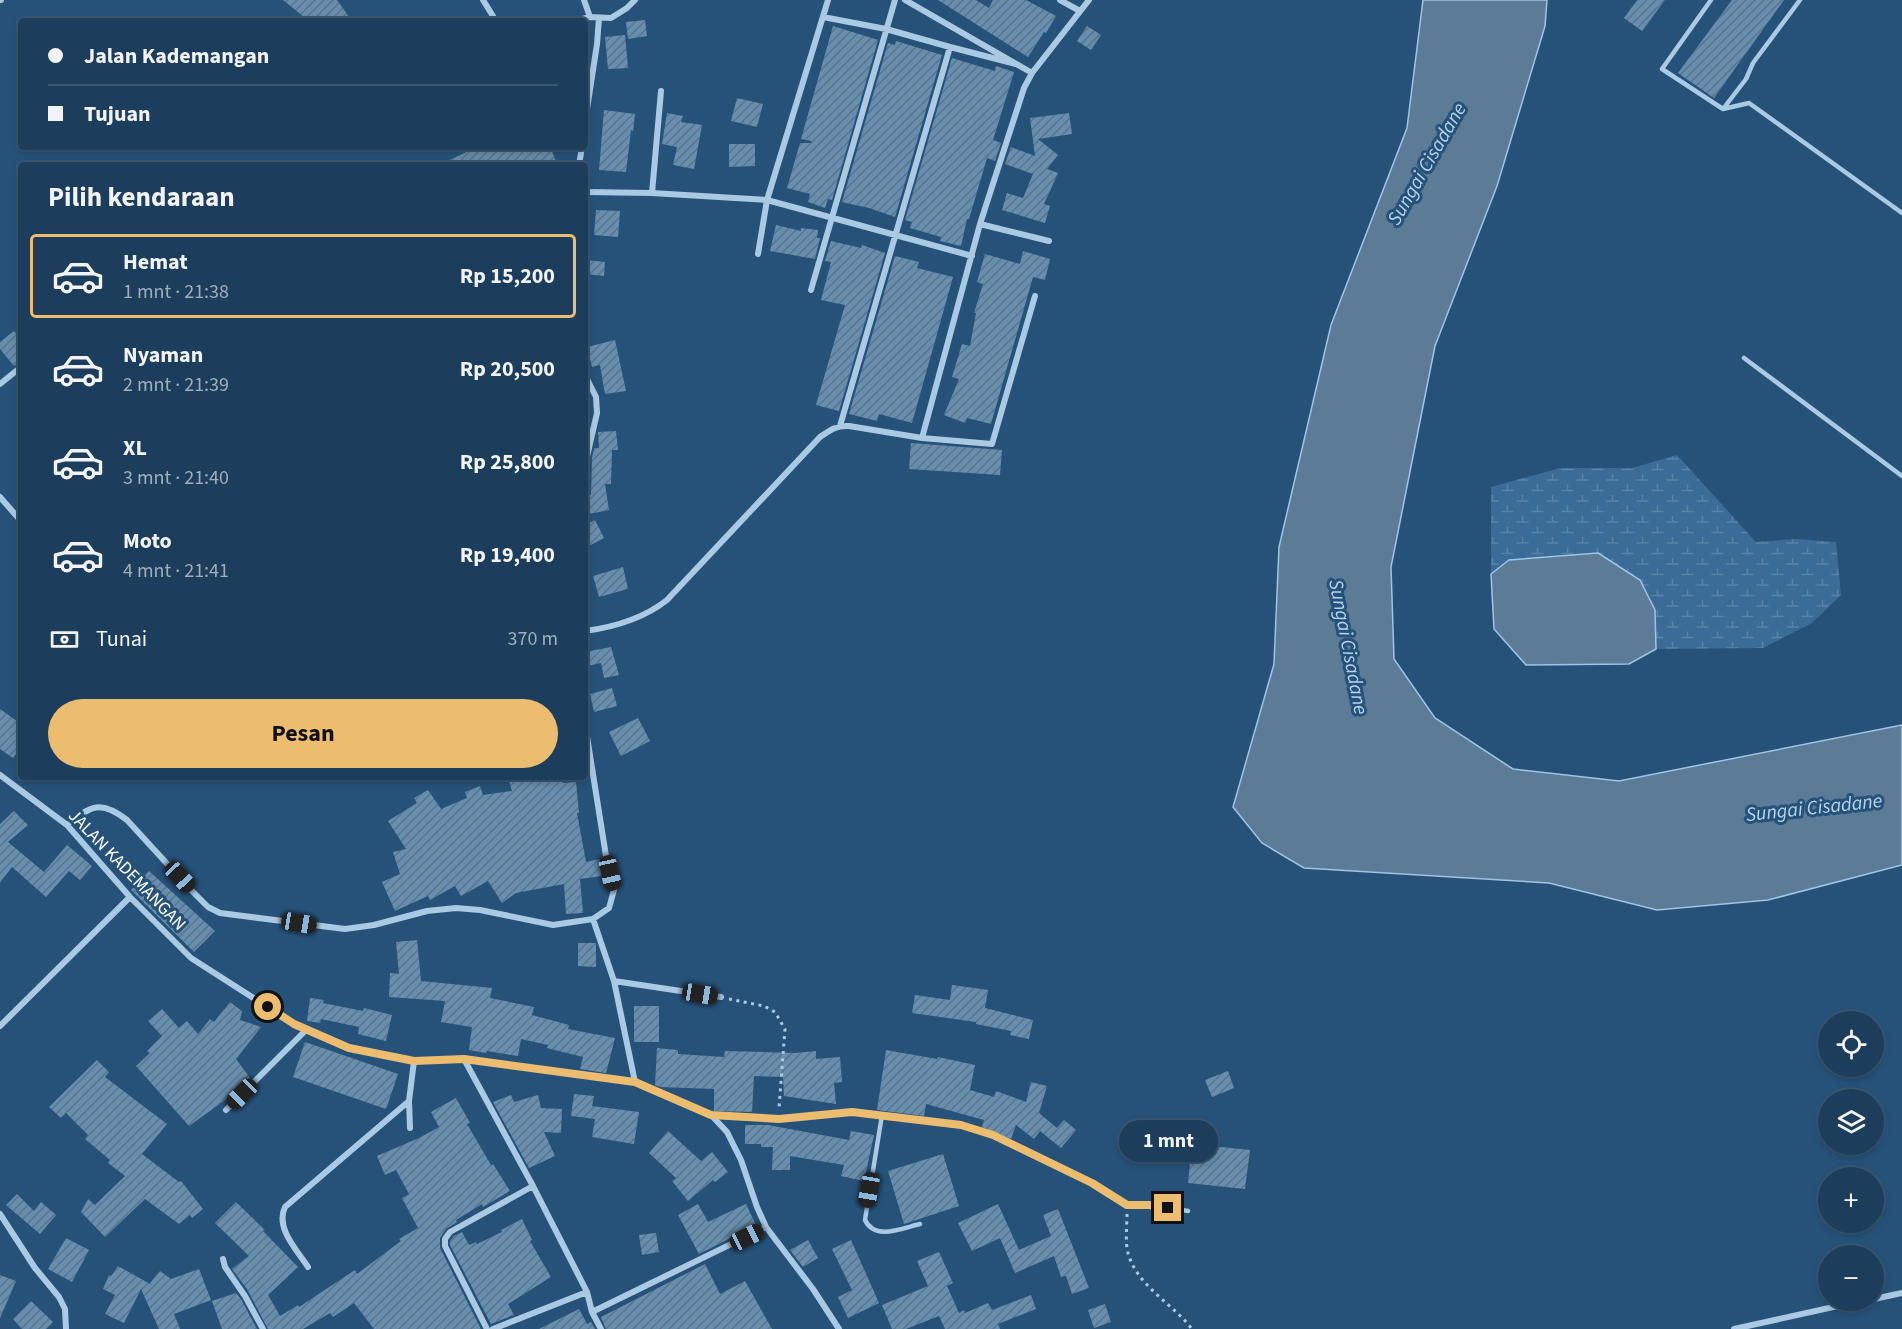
<!DOCTYPE html>
<html lang="id">
<meta charset="utf-8">
<style>
:root{--surface:#1c3e5c;--page:#254562;--text:#f1f3f6;--muted:#a0aebb;--line:#3a5772;--accent:#ecbd6f}
body{margin:0;font-family:"Source Sans 3",sans-serif;background:var(--page);color:var(--text);height:100vh;display:flex;flex-direction:column;font-size:22px;white-space:nowrap}
*{box-sizing:border-box;margin:0}
p{font-size:20px;color:var(--muted)}
.icon{flex:none;width:33px;height:33px;fill:none;stroke:currentColor;stroke-width:2;stroke-linecap:round;stroke-linejoin:round}
.map{position:relative;flex:1;overflow:hidden}
.details{position:absolute;left:18px;top:162px;width:570px;height:618px;display:flex;flex-direction:column;background:var(--surface);border-radius:6px;box-shadow:0 3px 9px #0003,0 0 0 2px var(--line)}
.details>*{flex:none}
.banner{position:absolute;left:18px;top:18px;width:570px;height:132px;border-radius:6px;box-shadow:0 3px 9px #0003,0 0 0 2px var(--line);display:grid;align-content:center;height:132px;padding:0 30px;background:var(--surface)}
.controls{position:absolute;left:1818px;top:1011px;display:grid;gap:12px}
.controls a{display:grid;place-items:center;width:66px;height:66px;border-radius:50%;background:var(--surface);box-shadow:0 3px 9px #0003,0 0 0 2px var(--line);font-size:30px}
.end{position:absolute;width:27px;height:27px;margin:-14px;border:8px solid #ecbd6f;background:#111;box-shadow:0 0 0 3px #111}
.from{border-radius:50%}
.bubble{position:absolute;height:42px;border-radius:21px;background:var(--surface);box-shadow:0 3px 9px #0003,0 0 0 2px var(--line);font-size:20px;font-weight:700;line-height:42px;text-align:center}
.car{position:absolute;width:18px;height:36px;margin:-18px -9px;border-radius:8px;box-shadow:0 0 4px 2px #0007;background:linear-gradient(#222 24%,#8ab4d8 0 40%,#222 0 76%,#8ab4d8 0 86%,#222 0)}
.banner b{display:flex;align-items:center;gap:21px;height:57px;font-size:22px}
.banner b+b{border-top:2px solid var(--line)}
.banner i{width:15px;height:15px;background:var(--text)}
ul{padding:0;list-style:none}
li{display:flex;align-items:center;gap:18px;height:84px;margin:0 12px 9px;padding:0 18px;border:3px solid transparent;border-radius:6px}
li div{flex:1}
li b{display:block;font-size:22px}
li em{font-style:normal;font-weight:700}
li.on{border-color:var(--accent)}
li>.icon{width:54px;height:54px;stroke-width:1.5}
h2{padding:0 30px;font-size:27px;line-height:72px}
.pay{display:flex;align-items:center;gap:15px;height:66px;padding:0 30px;font-size:22px}
.pay p{margin-inline-start:auto}
.action{display:flex;gap:12px;margin-top:auto;padding:12px 30px}
.action a{flex:1;height:69px;border-radius:36px;background:var(--accent);color:#111;font-size:24px;font-weight:700;line-height:69px;text-align:center}
.map>svg:first-child{display:block}
.wetland{fill:url(#wetland-marsh)}
.water{fill:#5b7b97;stroke:#9ec5e4;stroke-width:1.5}
.building{fill:url(#building-hatch)}
.lines{fill:none;stroke-linecap:round;stroke-linejoin:round}
.path{stroke:#aac9e3;stroke-width:3;stroke-dasharray:3 4.5;stroke-linecap:butt}
.service{stroke:#aac9e3;stroke-width:4.5}
.minor{stroke:#aac9e3;stroke-width:6}
.route{stroke:#ecbd6f;stroke-width:8}
.labels{text-anchor:middle;dominant-baseline:central;stroke-width:6;stroke-linejoin:round;paint-order:stroke}
.street-label{font-size:18px;fill:#fff;stroke:#26527a}
.water-label{font-size:20px;font-style:italic;fill:#b5d3eb;stroke:#26527a}
</style>
<div class="map">
<svg width="1902" height="1329" viewBox="0 0 1902 1329">
<defs>
<pattern id="wetland-marsh" width="20" height="14" patternUnits="userSpaceOnUse" patternTransform="scale(1.5)"><rect width="20" height="14" fill="#3a6c97"/><path d="M1 5h8M5 5V1M11 12h8M15 12V8" fill="none" stroke="#5882a7"/></pattern>
<pattern id="building-hatch" width="6" height="6" patternUnits="userSpaceOnUse" patternTransform="scale(1.5)"><rect width="6" height="6" fill="#678eaf"/><path d="M-1 1l2-2M0 6l6-6M5 7l2-2" fill="none" stroke="#5c7487"/></pattern>
</defs>
<rect width="100%" height="100%" fill="#26527a"/>
<!-- wetland -->
<path class="wetland" d="M1677 455 1756 542 1796 539 1836 542 1841 595 1812 623 1763 648 1656 649 1655 610 1509 560 1491 574V487L1560 468H1632Z"/>
<!-- water -->
<path class="water" d="M1423 0H1547L1545 26 1497 186 1435 346 1391 567 1394 659 1435 718 1513 769 1619 781 1902 725V865L1768 900 1657 910 1549 883 1304 868 1262 843 1233 807 1274 664 1279 547 1331 325 1407 128Z
M1598 553 1640 580 1655 610 1656 649 1629 664 1526 665 1494 629 1491 574 1509 560Z"/>
<!-- building -->
<path class="building" d="M283 0H337L352 21H309Z
M938 0H976L989 8 993 0H1026L1056 16 1046 33 1044 32 1028 57Z
M1637 0H1665L1642 31 1624 18Z
M1732 0H1784L1714 98 1678 73Z
M645 20 647 36 628 39 626 22Z
M833 26 878 40 832 200 828 199 825 208 808 202 810 194 787 188 800 143H811V141L801 139Z
M1087 26 1101 35 1091 50 1077 41Z
M625 35 628 68 608 69 605 37Z
M896 41 942 55 895 217 869 208 842 202 888 43 895 45Z
M952 58 995 71 996 66 1014 72 993 140 1001 143 995 161 987 158 969 219H967L961 246 940 241 941 237 910 228 912 222 905 220Z
M737 98 763 104 757 127 731 121Z
M604 110 635 114 633 131 631 130 626 172 599 170Z
M667 113 683 116 681 122 702 125 694 169 673 165 677 147 662 144Z
M1069 113 1072 134 1038 139 1058 155 1047 169 1058 173 1044 204 1050 206 1045 223 1002 210 1007 193 1023 198 1033 174 1005 164 1011 147 1035 156 1030 118Z
M729 144H755V166L729 167Z
M477 147H550L556 161 546 165H439Z
M596 210 620 211 618 237 594 235Z
M776 225 801 231V228L818 230 817 238H820L815 259 770 251Z
M831 241 861 248 862 245 885 253 839 411 816 405 845 305 821 300 831 262 825 261Z
M1023 251 1050 259 1045 280 1033 277 991 424 967 418 965 423 944 415 959 379 952 377 962 344 970 346 976 313H974L983 284 977 282 985 254 1020 264Z
M895 256 919 262 917 268 953 277 912 423 879 414 877 421 849 414Z
M585 260 605 262 604 276 585 274Z
M14 331 21 339V362L14 366 0 349V342Z
M615 340 626 391 605 394 600 365 592 367 587 347Z
M616 431 618 450H612L611 484H605L609 510 589 514 587 496 591 495 592 458 594 448H599L598 432Z
M911 443 1002 450 1000 475 909 469Z
M595 520 604 538 585 548V525Z
M623 567 628 589 599 597 593 576Z
M611 647 619 675 604 678 601 663 587 666 585 652Z
M612 688 617 706 594 712 590 694Z
M0 709 21 724V747L13 758 0 749Z
M638 718 650 741 621 756 609 732Z
M508 777H562L563 783 576 782 579 813H577L586 862 600 859 602 876 580 879 583 913 566 914 564 884 516 893 502 903 488 881 461 896 455 886 430 900 428 896 395 911 382 882 400 874 393 852 406 849 388 821 417 803 414 798 428 790 441 809 467 798 465 792 480 786 483 795 512 791Z
M14 811 28 825 8 842 44 872 67 845 92 866 80 880 69 871 46 897 12 867 0 883V824Z
M149 871 215 931 194 952 131 890Z
M417 940 421 981 492 988 490 998 534 1007 532 1015 569 1025 568 1029 615 1038 606 1073 580 1069 583 1057 547 1048 548 1045 521 1039 518 1056 487 1051 486 1053 469 1050 472 1027 441 1022 445 1001 389 997 390 973 399 974 396 942Z
M578 943H596V967L578 966Z
M952 985 988 990 985 1008 1033 1020 1029 1039 1010 1035 1011 1031 976 1024V1022L912 1013 915 995 950 1000Z
M310 998 324 1000 323 1003 363 1011 364 1008 392 1015 386 1041 358 1034 359 1027 321 1019 320 1023 307 1021Z
M230 1002 242 1011 240 1020 261 1027 236 1059 250 1078 239 1090 189 1126 136 1066 150 1053 147 1051 162 1036 148 1021 162 1009 179 1028 187 1021 198 1034 210 1019 214 1022Z
M634 1006H659V1042H634Z
M305 1042 398 1074 386 1109 293 1077Z
M657 1048 678 1050V1054L724 1057 725 1051 795 1053 816 1051V1059L840 1057 842 1082 834 1083 836 1104 784 1096 783 1077 754 1076 752 1112 714 1111V1089L660 1087 655 1085Z
M886 1050 937 1059 938 1057 975 1065 970 1090 994 1097 996 1091 1026 1102 1031 1082 1047 1086 1039 1113 1057 1128 1064 1120 1076 1130 1061 1148 1040 1131 1034 1139 1016 1125 1011 1139 982 1127 984 1120 926 1104 924 1116 877 1110Z
M97 1060 109 1072 105 1077 167 1124 142 1154 179 1182 181 1181 203 1209 192 1218 190 1215 179 1224 145 1199 105 1237 81 1212 88 1199 95 1205 125 1176 108 1163 110 1160 85 1139 88 1135 66 1113 61 1118 49 1107Z
M1228 1071 1234 1088 1212 1097 1205 1080Z
M574 1094 594 1096 592 1106 639 1112 634 1144 592 1137 595 1119 571 1116Z
M511 1095 514 1102 538 1095 541 1108 562 1109 561 1133 544 1132 555 1156 529 1168 493 1102Z
M456 1098 470 1123 467 1124 491 1165 493 1164 510 1191 483 1207 482 1204 456 1220 457 1222 446 1229 440 1238V1248L481 1329H374L354 1303 333 1317 330 1313 303 1329H268L247 1289 232 1269 249 1256 215 1223 236 1202 265 1230 263 1231 298 1267 268 1295 280 1316 298 1305 299 1307 355 1270 357 1274 401 1241 399 1239 418 1228 402 1198 409 1194 396 1170 385 1175 377 1156 419 1138 439 1127 431 1112Z
M745 1125H768L849 1140 851 1131 874 1135 864 1181 841 1176 844 1165 790 1156V1170H772L773 1147H761V1144H745Z
M668 1131 701 1161 712 1152 728 1172 715 1182 713 1180 688 1201 672 1181 676 1178 649 1153Z
M1192 1144 1250 1150 1245 1189 1188 1183Z
M943 1154 959 1206 904 1224 888 1171Z
M17 1194 34 1211 41 1202 56 1215 40 1234 6 1205Z
M698 1204 708 1222 746 1204 756 1225 699 1254 678 1215Z
M998 1204 1019 1250 1051 1236 1043 1215 1058 1209 1089 1288 1072 1294 1066 1276 1061 1277 1054 1256 1015 1273 1000 1238 972 1251 958 1223Z
M522 1219 532 1240 530 1241 551 1277 508 1304 514 1315 491 1324 450 1245V1241L454 1236 462 1232 469 1245 476 1242 477 1244 502 1232 501 1230Z
M656 1233 659 1252 642 1255 639 1235Z
M66 1238 89 1250 72 1282 48 1269Z
M808 1240 818 1258 803 1267 790 1250Z
M851 1240 879 1303 848 1318 838 1297 852 1290 832 1249Z
M939 1252 953 1283 947 1286 959 1313 964 1310 965 1313 988 1303 992 1310 1031 1295 1036 1309 998 1324 1000 1329H945L939 1316 906 1329H892L882 1305 928 1286 917 1261Z
M705 1264 720 1294 745 1281 772 1329H606L601 1317Z
M118 1266 152 1285 150 1283 160 1271 171 1279 199 1269 211 1300 174 1314 180 1329H159L141 1289 124 1323 105 1314 115 1295 103 1289 109 1275 111 1276Z
M0 1275 16 1281 0 1318Z
M236 1293 241 1299 257 1329H222L212 1301Z
M31 1301 53 1322 46 1329H22L13 1319Z
M1105 1304 1111 1322 1094 1328 1088 1310Z
M579 1309 587 1324 591 1322 595 1329H539Z"/>
<g class="lines">
<!-- path -->
<path class="path" d="M729 999 764 1006 775 1012 785 1029 779 1108
M1127 1214C1127 1226 1125 1242 1128 1253 1137 1286 1172 1303 1192 1329"/>
<!-- service -->
<path class="service" d="M1711 0 1662 69 1723 109
M1800 0 1753 63 1746 79 1723 109 1749 103 1902 213
M1744 358 1902 476
M711 1115 779 1118 852 1112 961 1125 993 1135 1092 1183 1127 1205H1149L1188 1211
M882 1115 865 1220C875 1241 902 1228 920 1224"/>
<!-- minor -->
<path class="minor" d="M0 0H1
M483 0 496 21
M584 0 590 17
M905 0 1032 73
M1060 0 1080 11
M823 17 886 29 950 47 1016 64
M575 21 590 17 611 18 627 8 635 0
M585 122 597 44 599 18
M579 165 582 147
M585 192 652 193 767 200 972 256
M652 193 661 91
M980 224 1049 241
M758 254 767 200 828 0
M811 290 895 0
M585 375 596 397 597 413 585 465
M0 384 21 367
M840 426 950 47
M922 438 980 224 1024 88 1032 73 1089 0
M0 497 21 521
M585 631C615 627 643 619 667 600L820 437C830 430 837 425 849 426L922 438 992 444 1035 296
M0 775 67 825 130 897 191 958 294 1024 349 1048 414 1061 464 1059 635 1082 711 1115 727 1132 741 1160 757 1207 766 1227 813 1289 839 1329
M67 825C91 805 101 800 127 820L193 892 208 907 220 913 345 929 374 925 427 911 456 908 480 910 553 925 593 919 609 908 614 890 606 856 585 724
M593 919 614 981
M0 1026 130 897
M464 1059 533 1186 587 1292 592 1312 601 1329
M635 1082 614 981 721 997
M226 1110 306 1030
M410 1128 409 1101 414 1061
M0 1214 35 1268 59 1297 65 1309 66 1329
M223 1259 225 1267 245 1296 263 1329
M308 1267C297 1250 275 1228 285 1207L409 1101
M1874 1299 1902 1293
M592 1312 766 1227
M487 1329 445 1246V1239L450 1232 533 1186
M493 1329 587 1292
M1734 1329 1865 1300"/>
</g>
<g class="lines">
<!-- route -->
<path class="route" d="M268 1007 294 1024 349 1048 414 1061 464 1059 635 1082 711 1115 779 1119 852 1112 961 1125 993 1135 1092 1183 1127 1205H1149L1168 1208"/>
</g>
<g class="labels">
<!-- street labels -->
<g class="street-label">
<text transform="translate(127 870) rotate(46)">JALAN KADEMANGAN</text>
</g>
<!-- water labels -->
<g class="water-label">
<text transform="translate(1427 164) rotate(-60)">Sungai Cisadane</text>
<text transform="translate(1348 647) rotate(79)">Sungai Cisadane</text>
<text transform="translate(1814 808) rotate(-6)">Sungai Cisadane</text>
</g>
</g>
</svg>
<div class="controls">
<a><svg class="icon" aria-label="locate" viewBox="0 0 24 24"><circle cx="12" cy="12" r="6"/><path d="M12 2v4M12 18v4M2 12h4M18 12h4"/></svg></a>
<a><svg class="icon" aria-label="layers" viewBox="0 0 24 24"><path d="M12 4l9 5-9 5-9-5zM3 14l9 5 9-5"/></svg></a>
<a>+</a>
<a>−</a>
</div>
<i class="end from" style="left:268px;top:1007px"></i>
<i class="end" style="left:1168px;top:1208px"></i>
<div class="bubble" style="left:1119px;top:1120px;width:99px">1 mnt</div>
<i class="car" style="left:610px;top:873px;rotate:167deg"></i>
<i class="car" style="left:180px;top:877px;rotate:137deg"></i>
<i class="car" style="left:299px;top:923px;rotate:100deg"></i>
<i class="car" style="left:700px;top:994px;rotate:99deg"></i>
<i class="car" style="left:242px;top:1094px;rotate:225deg"></i>
<i class="car" style="left:869px;top:1190px;rotate:190deg"></i>
<i class="car" style="left:747px;top:1237px;rotate:64deg"></i>
<div class="banner">
<b><i class="from"></i>Jalan Kademangan</b>
<b><i></i>Tujuan</b>
</div>
<section class="details">
<h2>Pilih kendaraan</h2>
<ul>
<li class="on"><svg class="icon" aria-label="car" viewBox="0 0 24 24"><path d="M5 17H2v-5l4-1 3-4h7l3 4 3 1v5h-3M9 17h6M6 11h13"/><circle cx="7" cy="17" r="2"/><circle cx="17" cy="17" r="2"/></svg><div><b>Hemat</b><p>1 mnt · 21:38</p></div><em>Rp 15,200</em></li>
<li><svg class="icon" aria-label="car" viewBox="0 0 24 24"><path d="M5 17H2v-5l4-1 3-4h7l3 4 3 1v5h-3M9 17h6M6 11h13"/><circle cx="7" cy="17" r="2"/><circle cx="17" cy="17" r="2"/></svg><div><b>Nyaman</b><p>2 mnt · 21:39</p></div><em>Rp 20,500</em></li>
<li><svg class="icon" aria-label="car" viewBox="0 0 24 24"><path d="M5 17H2v-5l4-1 3-4h7l3 4 3 1v5h-3M9 17h6M6 11h13"/><circle cx="7" cy="17" r="2"/><circle cx="17" cy="17" r="2"/></svg><div><b>XL</b><p>3 mnt · 21:40</p></div><em>Rp 25,800</em></li>
<li><svg class="icon" aria-label="car" viewBox="0 0 24 24"><path d="M5 17H2v-5l4-1 3-4h7l3 4 3 1v5h-3M9 17h6M6 11h13"/><circle cx="7" cy="17" r="2"/><circle cx="17" cy="17" r="2"/></svg><div><b>Moto</b><p>4 mnt · 21:41</p></div><em>Rp 19,400</em></li>
</ul>
<div class="pay"><svg class="icon" aria-label="cash" viewBox="0 0 24 24"><path d="M3 7h18v10H3z"/><circle cx="12" cy="12" r="2"/></svg>Tunai<p>370 m</p></div>
<div class="action"><a>Pesan</a></div>
</section>
</div>
